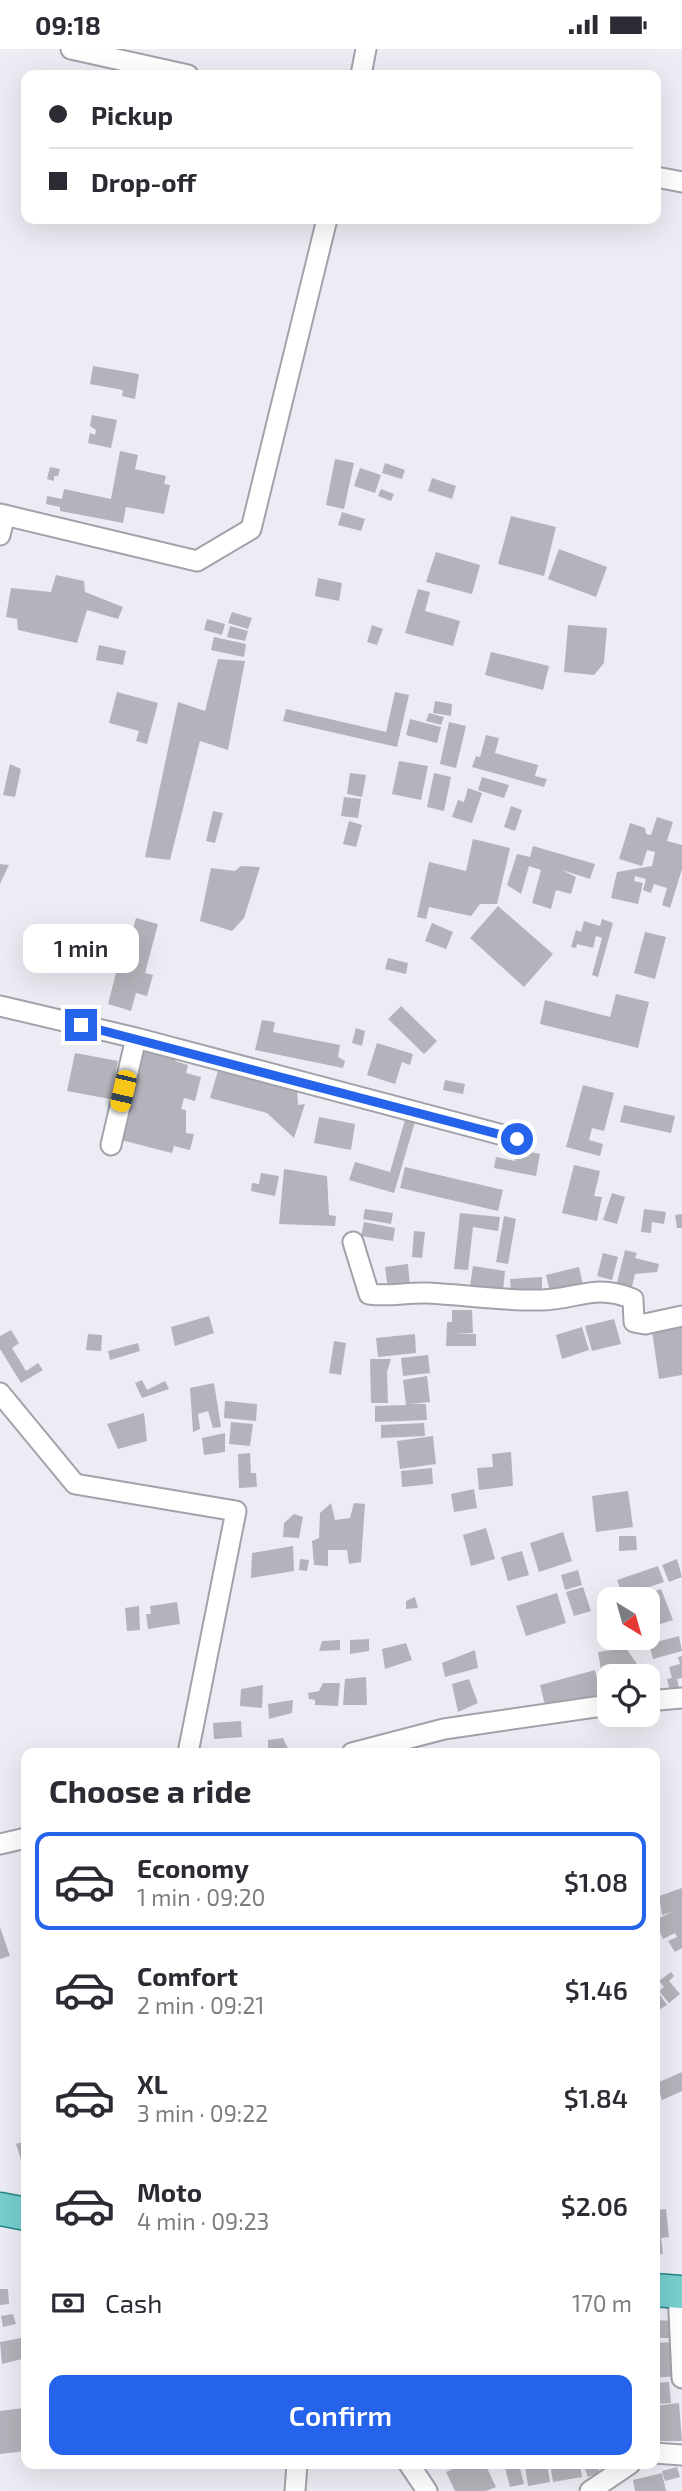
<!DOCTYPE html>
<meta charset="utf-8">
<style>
:root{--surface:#fff;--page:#f2f2f3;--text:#2b2b33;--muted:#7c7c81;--line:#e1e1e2;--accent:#2563eb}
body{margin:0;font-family:"Exo 2",sans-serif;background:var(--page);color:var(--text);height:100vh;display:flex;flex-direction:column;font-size:26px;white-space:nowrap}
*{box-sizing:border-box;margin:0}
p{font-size:23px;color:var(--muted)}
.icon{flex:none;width:38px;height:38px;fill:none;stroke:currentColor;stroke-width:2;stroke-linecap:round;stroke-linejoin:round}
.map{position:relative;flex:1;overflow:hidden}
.side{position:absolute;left:21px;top:1699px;width:639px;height:721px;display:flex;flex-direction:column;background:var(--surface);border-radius:14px;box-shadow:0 7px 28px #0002}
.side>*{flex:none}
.banner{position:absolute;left:21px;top:21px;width:640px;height:154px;border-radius:14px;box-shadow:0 7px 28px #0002;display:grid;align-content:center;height:154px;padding:0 28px;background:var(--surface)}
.needle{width:46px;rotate:143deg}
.tools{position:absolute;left:597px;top:1538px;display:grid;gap:14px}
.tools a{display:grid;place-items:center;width:63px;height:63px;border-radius:14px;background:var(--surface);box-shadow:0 7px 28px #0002;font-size:35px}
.end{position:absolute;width:32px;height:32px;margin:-16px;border:9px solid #2563eb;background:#fff;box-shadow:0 0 0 4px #fff}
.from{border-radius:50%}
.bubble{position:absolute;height:49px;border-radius:14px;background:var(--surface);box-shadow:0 7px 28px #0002;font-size:23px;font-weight:600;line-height:49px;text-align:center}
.car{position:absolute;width:21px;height:42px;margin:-21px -10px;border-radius:9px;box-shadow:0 0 5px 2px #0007;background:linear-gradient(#f5c518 24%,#345 0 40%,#f5c518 0 76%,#345 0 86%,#f5c518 0)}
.banner b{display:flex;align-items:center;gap:24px;height:66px;font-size:26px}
.banner b+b{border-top:2px solid var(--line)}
.banner i{width:18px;height:18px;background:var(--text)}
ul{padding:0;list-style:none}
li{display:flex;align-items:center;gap:21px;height:98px;margin:0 14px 10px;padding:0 14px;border:4px solid transparent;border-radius:14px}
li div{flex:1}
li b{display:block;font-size:26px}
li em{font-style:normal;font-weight:600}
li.active{border-color:var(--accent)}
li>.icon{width:63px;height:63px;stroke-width:1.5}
h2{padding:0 28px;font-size:32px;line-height:84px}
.pay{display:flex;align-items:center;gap:18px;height:77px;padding:0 28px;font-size:26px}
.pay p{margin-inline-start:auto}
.primary-button{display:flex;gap:14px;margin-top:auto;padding:14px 28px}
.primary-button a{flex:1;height:80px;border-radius:14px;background:var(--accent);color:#fff;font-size:28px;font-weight:600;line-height:80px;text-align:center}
.status{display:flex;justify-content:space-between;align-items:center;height:49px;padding:0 35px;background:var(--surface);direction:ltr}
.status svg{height:19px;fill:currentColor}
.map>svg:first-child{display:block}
.building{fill:#b3b3bb}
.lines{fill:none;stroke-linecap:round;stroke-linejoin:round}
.minor-casing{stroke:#a2a2aa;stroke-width:23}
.primary-casing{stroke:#258686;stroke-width:35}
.minor{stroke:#fff;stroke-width:19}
.primary{stroke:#76cfce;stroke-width:32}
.route{stroke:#2563eb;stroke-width:9}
</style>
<div class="status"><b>09:18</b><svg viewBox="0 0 49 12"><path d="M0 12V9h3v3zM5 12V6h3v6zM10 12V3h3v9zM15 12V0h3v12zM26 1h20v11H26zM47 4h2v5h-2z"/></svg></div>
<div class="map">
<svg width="682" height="2442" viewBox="0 0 682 2442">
<rect width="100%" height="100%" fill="#ececf4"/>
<!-- building -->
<path class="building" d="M93 317 139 325 135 350 122 347 123 341 90 335Z
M92 366 117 371 111 399 88 394 90 384 95 386 96 381 90 377Z
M120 402 138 406 135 420 166 427 164 435 170 436 164 465 126 458 123 474 60 462V458L46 455 47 447 62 450 64 440 111 450Z
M335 410 354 414 344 460 326 456Z
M385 414 405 421 402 430 382 424Z
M50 418 60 420 58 427H54V432L47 430Z
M360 419 381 426 375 444 354 437Z
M432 429 456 437 452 450 428 442Z
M381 440 394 445 391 452 378 447Z
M342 463 365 470 361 482 338 476Z
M511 467 556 478 544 527 498 515Z
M559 500 607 518 596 548 548 530Z
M436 503 480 516 472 545 426 533Z
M56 526 84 532 85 543 123 558 118 570 87 561 77 594 18 581 17 570 6 568 11 539 51 543Z
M318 529 342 534 339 552 315 547Z
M418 540 430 543 425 562 460 572 453 597 405 584Z
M232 563 252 569 248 580 228 574Z
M207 570 225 575 222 586 204 581Z
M372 576 383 580 377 596 367 593Z
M568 576 607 579 604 614 594 626 564 623Z
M230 577 248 582 245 592 227 588Z
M214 588 246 595 244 608 211 601Z
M99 596 126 602 123 616 96 611Z
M491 603 549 617 543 641 485 626Z
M218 610 245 612 228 701 200 692 170 811 145 808 178 653 205 662Z
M117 643 158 654 147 695 136 692 139 682 109 674Z
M395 643 409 646 397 698 283 672 286 660 386 683Z
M435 652 452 655 451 667 433 664Z
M429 664 444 668 441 676 426 672Z
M410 670 441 678 437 694 406 686Z
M449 673 466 677 456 719 440 715Z
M486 686 499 689 495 704 538 716 535 727 547 730 544 738 472 718 476 707 480 708Z
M399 712 428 717 421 751 392 745Z
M10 715 21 720 15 748 3 746Z
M350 724 366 726 362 748 347 745Z
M434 724 451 728 444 762 427 758Z
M482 728 509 736 504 749 478 741Z
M468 739 482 744 472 774 452 768 458 751 464 753Z
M344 748 361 750 358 769 341 767Z
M511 757 522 761 515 782 504 778Z
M213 762 223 764 215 794 206 792Z
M657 768 673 773 667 792 682 796V820L670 859 662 856 667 839 654 835 651 844 643 841 646 830 635 827 634 832 643 834 638 855 611 849 617 823 652 817 655 803 647 801 642 817 619 810 630 774 645 779 646 785 651 786Z
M349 772 362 776 356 798 343 795Z
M473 790 510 799 497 855H480L471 867 429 858 426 870 417 868 429 813 466 822Z
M533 797 595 815 590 830 562 821 576 828 571 845 556 841 551 860 532 854 541 821 529 817 521 845 507 836 517 805 530 808Z
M0 815 9 816 0 835Z
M241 817 260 818 244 869 232 882 200 872 211 819 235 822Z
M498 857 553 905 524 938 470 889Z
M136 869 158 875 145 924 153 926 147 947 136 944 131 962 108 955 117 920 101 916 104 905 124 911Z
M602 870 613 874 598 928 592 926 602 889 596 887 593 899 577 895 576 899 571 898 576 881 581 883 584 872 600 877Z
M432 874 453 883 446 900 425 892Z
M645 883 666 888 655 930 634 924Z
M388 909 408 914 406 925 385 920Z
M616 945 649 953 638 999 540 975 545 951 610 968Z
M401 957 437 992 424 1005 388 970Z
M262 971 275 973 273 983 340 996 338 1008 345 1012 343 1019 255 1001Z
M356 979 365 982 362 997 352 994Z
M377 994 413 1005 410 1016 402 1013 395 1035 367 1026Z
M145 995 177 1003 175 1012 188 1016 186 1024 201 1028 195 1052 184 1049 181 1060 186 1061V1084L194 1085 190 1101 174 1097 172 1104 121 1091Z
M75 1004 118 1012 110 1050 67 1042Z
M219 1018 297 1038 298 1056 305 1055 294 1089 267 1064 210 1049Z
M445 1031 465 1035 463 1045 443 1041Z
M583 1036 614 1044 604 1082 592 1079 589 1091 603 1095 600 1107 566 1098Z
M624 1056 675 1067 671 1084 620 1073Z
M319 1068 355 1075 351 1101 314 1094Z
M405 1071 415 1073 394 1144 349 1131 355 1113 390 1123Z
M517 1100 540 1105 536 1127 494 1119 496 1108 515 1112Z
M574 1116 600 1122 594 1147 602 1148 597 1172 562 1164Z
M405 1118 503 1141 498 1162 400 1139Z
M284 1120 327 1127 329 1166 336 1167 335 1177 279 1175Z
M261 1124 279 1127 275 1147 251 1142 252 1134 259 1135Z
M612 1144 625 1148 617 1175 603 1171Z
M365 1160 393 1164 391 1175 363 1170Z
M644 1160 666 1163 664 1175 652 1173 651 1184 641 1183Z
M460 1164 500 1168 498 1182 473 1178 468 1221 454 1220Z
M682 1165V1179H677L675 1166Z
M504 1167 516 1170 508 1215 496 1213Z
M364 1173 395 1179 393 1192 361 1187Z
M414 1182 425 1183 422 1209 412 1208Z
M625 1201 637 1204 635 1209 659 1215 657 1223 635 1225 631 1242 616 1238Z
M603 1204 618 1208 612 1231 597 1227Z
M408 1215 410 1238 388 1240 385 1218Z
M473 1217 505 1222 503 1242 470 1237Z
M579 1218 583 1236 550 1243 546 1226Z
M542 1228V1243L511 1244 510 1230Z
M452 1261H472L473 1284 454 1285H476V1297H446L447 1273H452Z
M209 1267 214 1284 175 1297 171 1278Z
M614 1270 621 1295 592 1302 585 1277Z
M682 1274V1326L659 1330 652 1282Z
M582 1278 589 1301 562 1310 556 1286Z
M11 1281 19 1294 12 1299 26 1322 38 1314 43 1321 21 1334 0 1300V1287Z
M88 1285 102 1286 101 1302 86 1301Z
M415 1285 416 1304 378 1308 376 1289Z
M334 1292 346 1294 341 1326 329 1324Z
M138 1294 140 1302 110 1311 108 1302Z
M428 1306 430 1324 403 1327 401 1309Z
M370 1310H391L387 1323 388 1354H371Z
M427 1327 430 1353 410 1355H426L427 1371 375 1373V1357L406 1356 403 1331Z
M142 1331 147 1341 165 1332 169 1340 142 1349 135 1334Z
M214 1334 221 1378 213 1379 208 1362 198 1365 200 1380 193 1383 190 1339Z
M225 1352 257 1355 256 1372 224 1369Z
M144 1364 147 1392 118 1400 107 1375Z
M231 1373 253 1375 250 1397 229 1395Z
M424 1374 425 1387 381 1389V1376Z
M225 1384V1403L204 1406 202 1389Z
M433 1387 436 1415 400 1420 397 1392Z
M511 1403 513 1437 479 1441 477 1419 493 1418 492 1405Z
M250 1404 251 1424H256L257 1438 239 1439 238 1405Z
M432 1419 433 1435 402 1438 401 1422Z
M474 1440 477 1459 454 1463 451 1445Z
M628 1442 633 1478 596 1483 592 1447Z
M331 1454 335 1471 350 1469 354 1454 365 1455 361 1513 349 1515 347 1501H328V1517L314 1516 312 1492 319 1489 320 1464Z
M294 1465 303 1468 299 1489 283 1488 284 1474Z
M486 1479 495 1510 471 1517 463 1486Z
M563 1483 572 1512 539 1523 530 1494Z
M619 1487H636L637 1501 619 1502Z
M293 1497 294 1522 251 1529 252 1504Z
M522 1502 529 1526 508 1532 501 1508Z
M300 1510 309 1511 307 1522 299 1521Z
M677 1510 682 1528 669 1533 662 1516Z
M658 1517 664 1533 623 1547 617 1531Z
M578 1521 582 1536 565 1541 561 1526Z
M583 1538 591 1562 574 1567 566 1543Z
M661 1540 673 1571 648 1579V1550H638L637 1548Z
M557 1544 566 1574 526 1587 516 1557Z
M415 1548 418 1559 406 1560V1552Z
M177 1553 180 1575 148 1580 146 1565H151L150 1557Z
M139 1557 140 1581 127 1582 125 1559Z
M609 1572V1587L605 1588 601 1574Z
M679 1587 682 1602 653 1610 649 1595Z
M369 1590V1602L350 1605V1591Z
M340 1591V1601L319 1602 322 1592Z
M406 1594 412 1611 385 1620 382 1600Z
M626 1599 637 1615 601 1621 598 1603Z
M475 1601 478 1619 445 1628 442 1614Z
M682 1607V1629L677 1630 679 1639 670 1642 667 1630 672 1629 669 1618 680 1615 678 1608Z
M595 1621 601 1646 546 1660 540 1636Z
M366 1628 367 1656H343L345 1630Z
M469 1630 478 1654 458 1663 452 1635Z
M323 1634H340L338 1657 315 1656V1651L309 1650 308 1644 319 1642Z
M263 1636 262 1659 240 1657 241 1640Z
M293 1651 292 1664 269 1670 268 1655Z
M241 1672 242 1688 214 1690 213 1674Z
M283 1689 290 1704H268V1691Z
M682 1839V1899L675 1903 668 1892 677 1888 675 1884 663 1890 655 1871 672 1863 662 1866 659 1847Z
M0 1878 10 1907 0 1910Z
M671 1923 674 1927 669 1932 680 1945 669 1954 659 1942 664 1938 659 1932Z
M658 1943 667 1956 654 1964V1945Z
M682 2023V2042L662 2051 657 2034Z
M26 2092V2127L16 2095Z
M666 2160 669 2188 661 2189 663 2205H654L656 2161Z
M0 2240H8L9 2255 0 2256Z
M13 2265 16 2275 3 2278 1 2267Z
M654 2271 674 2272 673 2289H654Z
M26 2288V2309L2 2315 0 2293Z
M674 2293 676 2327 654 2329V2294Z
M669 2333 671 2354 654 2355V2334Z
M679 2354 682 2392H654V2357Z
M24 2359 26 2402 0 2405V2362Z
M464 2415H485L496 2438 486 2442H455L446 2423Z
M504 2415H519L524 2435 510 2438Z
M547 2415 550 2433 528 2437 525 2417Z
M550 2415 580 2416 582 2428 553 2433Z
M583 2415H596L600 2423 588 2428Z
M677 2418 680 2428 665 2432 662 2422Z
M662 2424 666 2442H635L633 2431Z"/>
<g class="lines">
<!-- minor casing -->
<g class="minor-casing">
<path id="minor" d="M71 0 188 26
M361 26 366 0
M656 128 682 133
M0 465 197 512 251 480 327 170
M0 486 5 466
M0 957 136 989 518 1090
M111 1096 136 989
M353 1193 369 1245C390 1248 407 1243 428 1244 466 1246 505 1252 542 1251 578 1250 595 1234 633 1250L634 1273 645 1275 682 1267
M0 1344 75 1435 236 1462 188 1704
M648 1652 682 1649
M352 1704 444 1680 609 1656
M0 1795 26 1789
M678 2243 682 2329
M654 2404 682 2406
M409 2415 427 2442
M295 2442 297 2415
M590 2442 630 2415"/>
</g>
<!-- primary casing -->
<g class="primary-casing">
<path id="primary" d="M0 2160 26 2165
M654 2241 682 2243"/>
</g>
<!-- minor -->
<use href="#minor" class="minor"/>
<!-- primary -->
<use href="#primary" class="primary"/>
</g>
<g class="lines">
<!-- route -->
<path class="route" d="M81 976 517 1090"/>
</g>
</svg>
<div class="tools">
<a><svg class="needle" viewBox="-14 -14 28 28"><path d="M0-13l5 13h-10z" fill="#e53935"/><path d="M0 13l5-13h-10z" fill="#7c7c81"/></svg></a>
<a><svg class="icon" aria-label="locate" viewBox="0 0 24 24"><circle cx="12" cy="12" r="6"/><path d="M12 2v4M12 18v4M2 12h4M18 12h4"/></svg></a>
</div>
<i class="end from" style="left:517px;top:1090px"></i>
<i class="end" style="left:81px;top:976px"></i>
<div class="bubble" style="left:23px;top:875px;width:116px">1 min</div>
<i class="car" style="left:123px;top:1042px;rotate:193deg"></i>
<div class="banner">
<b><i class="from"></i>Pickup</b>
<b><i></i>Drop-off</b>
</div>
<section class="side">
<h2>Choose a ride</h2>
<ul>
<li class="active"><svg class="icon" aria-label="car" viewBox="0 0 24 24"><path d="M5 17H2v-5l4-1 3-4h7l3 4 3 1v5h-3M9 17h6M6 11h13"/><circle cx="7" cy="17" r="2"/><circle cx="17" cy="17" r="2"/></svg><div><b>Economy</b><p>1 min · 09:20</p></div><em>$1.08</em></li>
<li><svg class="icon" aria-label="car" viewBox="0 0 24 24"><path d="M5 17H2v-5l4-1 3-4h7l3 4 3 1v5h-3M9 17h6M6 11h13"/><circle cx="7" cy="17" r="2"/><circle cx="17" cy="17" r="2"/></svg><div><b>Comfort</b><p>2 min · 09:21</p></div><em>$1.46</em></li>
<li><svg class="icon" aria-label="car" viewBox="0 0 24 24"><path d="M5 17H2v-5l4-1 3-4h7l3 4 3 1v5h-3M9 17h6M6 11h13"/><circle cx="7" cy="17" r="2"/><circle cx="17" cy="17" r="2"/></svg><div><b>XL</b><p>3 min · 09:22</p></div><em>$1.84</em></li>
<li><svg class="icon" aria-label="car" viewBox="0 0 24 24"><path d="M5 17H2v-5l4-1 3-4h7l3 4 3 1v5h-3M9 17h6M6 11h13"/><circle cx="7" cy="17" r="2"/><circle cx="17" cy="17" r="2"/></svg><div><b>Moto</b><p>4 min · 09:23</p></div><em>$2.06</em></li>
</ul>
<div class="pay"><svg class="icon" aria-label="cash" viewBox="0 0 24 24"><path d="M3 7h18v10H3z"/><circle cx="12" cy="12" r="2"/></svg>Cash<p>170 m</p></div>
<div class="primary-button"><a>Confirm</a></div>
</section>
</div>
